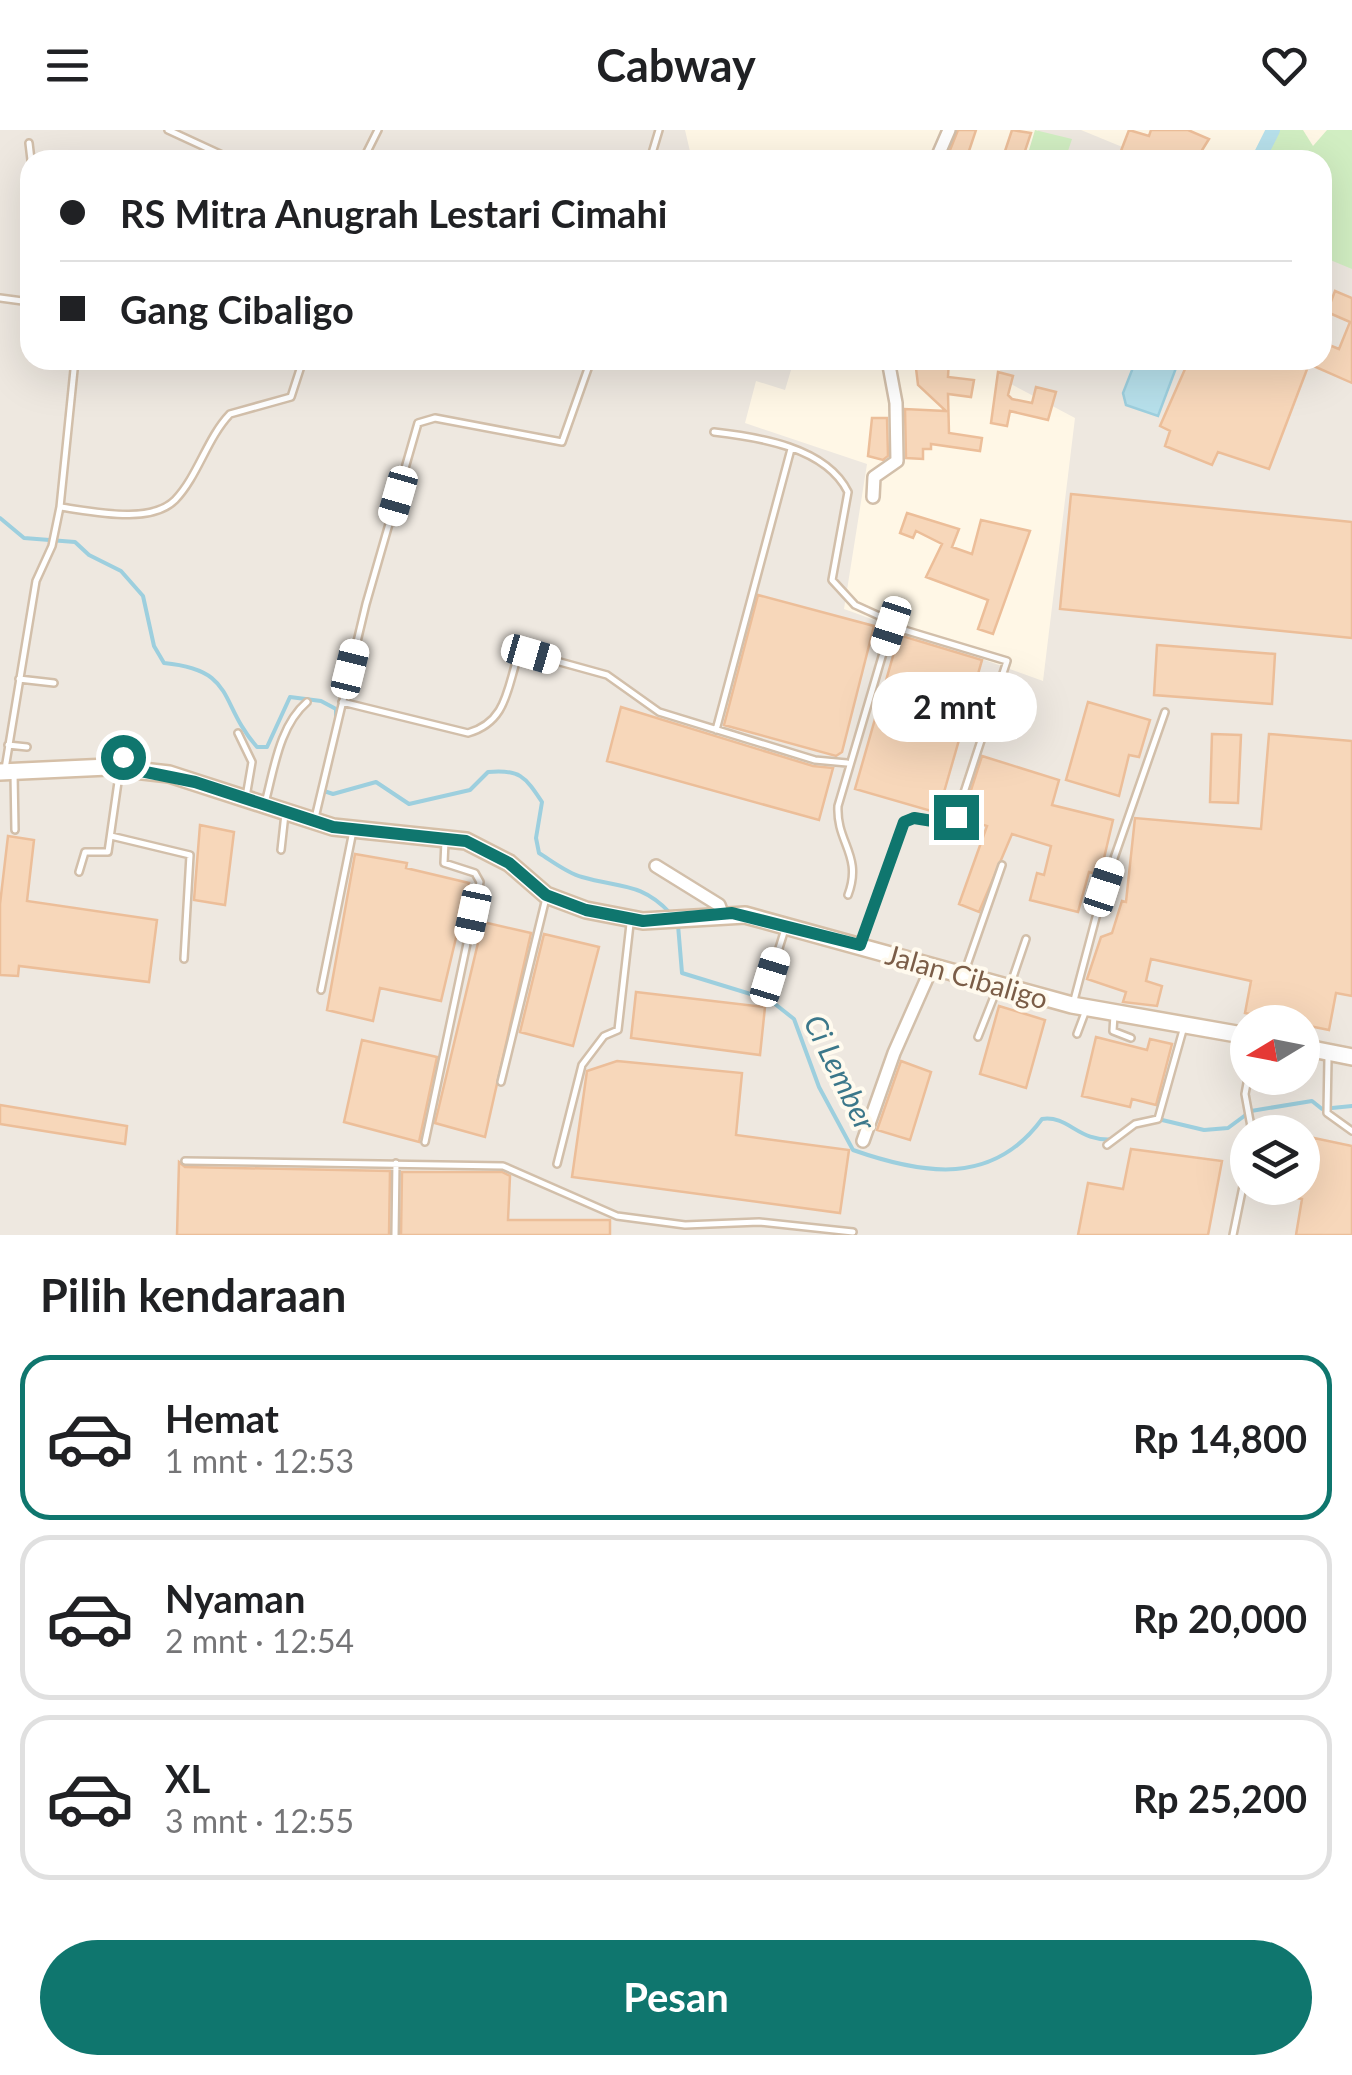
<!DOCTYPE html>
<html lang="id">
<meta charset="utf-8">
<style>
:root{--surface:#fff;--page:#f6f6f6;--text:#202124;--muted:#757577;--line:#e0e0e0;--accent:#0f766e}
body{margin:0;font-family:Lato,sans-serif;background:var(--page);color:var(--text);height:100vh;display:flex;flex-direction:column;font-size:38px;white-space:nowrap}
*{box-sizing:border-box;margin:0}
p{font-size:32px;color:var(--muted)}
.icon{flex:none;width:55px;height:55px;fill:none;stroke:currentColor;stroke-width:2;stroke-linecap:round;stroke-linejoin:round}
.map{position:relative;height:1105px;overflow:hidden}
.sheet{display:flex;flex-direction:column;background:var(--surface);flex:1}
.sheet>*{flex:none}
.hud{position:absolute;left:20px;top:20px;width:1312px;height:220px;border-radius:30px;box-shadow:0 10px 40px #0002;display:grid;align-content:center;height:220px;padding:0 40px;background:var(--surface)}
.needle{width:65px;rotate:260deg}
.buttons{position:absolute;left:1230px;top:875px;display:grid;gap:20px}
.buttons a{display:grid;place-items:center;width:90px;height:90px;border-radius:50%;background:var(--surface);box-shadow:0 10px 40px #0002;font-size:50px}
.end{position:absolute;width:45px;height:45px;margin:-22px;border:12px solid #0f766e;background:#fff;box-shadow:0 0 0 5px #fff}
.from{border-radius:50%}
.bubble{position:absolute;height:70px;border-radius:35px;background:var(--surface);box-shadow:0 10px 40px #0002;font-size:32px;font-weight:700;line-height:70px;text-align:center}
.car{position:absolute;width:30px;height:60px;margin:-30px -15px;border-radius:12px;box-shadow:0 0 8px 2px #0007;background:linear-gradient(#fff 24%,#345 0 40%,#fff 0 76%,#345 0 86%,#fff 0)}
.hud b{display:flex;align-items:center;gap:35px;height:95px;font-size:38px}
.hud b+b{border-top:2px solid var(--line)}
.hud i{width:25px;height:25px;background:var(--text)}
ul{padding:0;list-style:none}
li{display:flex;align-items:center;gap:30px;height:165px;margin:0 20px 15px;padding:0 20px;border:5px solid var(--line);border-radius:30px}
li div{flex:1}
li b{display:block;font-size:38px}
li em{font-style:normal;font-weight:700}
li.active{border-color:var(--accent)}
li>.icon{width:90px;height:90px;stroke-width:1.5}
h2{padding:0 40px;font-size:45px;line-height:120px}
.action{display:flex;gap:20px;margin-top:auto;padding:20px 40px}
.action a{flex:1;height:115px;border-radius:60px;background:var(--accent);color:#fff;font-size:40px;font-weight:700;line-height:115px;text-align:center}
header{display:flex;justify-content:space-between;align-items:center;height:130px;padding:0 40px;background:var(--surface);font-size:45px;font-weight:700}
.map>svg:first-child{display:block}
.industrial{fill:#eee8e0;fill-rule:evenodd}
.green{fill:#d1eec2}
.water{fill:#b7e0eb;stroke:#9dcfde;stroke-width:2.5}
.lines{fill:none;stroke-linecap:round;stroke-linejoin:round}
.stream{stroke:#9dcfde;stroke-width:4}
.canal{stroke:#b7e0eb;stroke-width:14}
.building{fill:#f7d7ba;stroke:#ecbe99;stroke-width:2.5}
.service-casing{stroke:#d2bfaa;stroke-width:10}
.minor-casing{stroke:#d2bfaa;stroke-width:16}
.secondary-casing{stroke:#d5bfa7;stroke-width:20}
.service{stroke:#fff;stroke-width:5}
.minor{stroke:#fff;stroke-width:11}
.secondary{stroke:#fff;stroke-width:15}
.route{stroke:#0f766e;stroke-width:12}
.labels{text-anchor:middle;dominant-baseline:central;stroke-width:8;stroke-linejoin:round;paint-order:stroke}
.street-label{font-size:28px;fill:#7b5d47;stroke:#fffaee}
.water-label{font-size:30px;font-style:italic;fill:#3b778a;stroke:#fffaee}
</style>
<header><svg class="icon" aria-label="menu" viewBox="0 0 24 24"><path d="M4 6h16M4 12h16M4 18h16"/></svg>Cabway<svg class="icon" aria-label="heart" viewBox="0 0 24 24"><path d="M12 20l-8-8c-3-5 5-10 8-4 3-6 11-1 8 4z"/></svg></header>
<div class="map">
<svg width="1352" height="1105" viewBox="0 0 1352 1105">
<rect width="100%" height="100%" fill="#fff7e6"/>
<!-- industrial -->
<path class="industrial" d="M0 0H685L692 30H30V230H794L785 260 756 251 745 293 867 334 844 479 1043 551 1075 288 1011 254 991 230H1322L1323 117 1352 135V1105H0ZM1248 892H1302V948H1248ZM1248 1002H1302V1058H1248Z
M1038 0H1081L1154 30H1029Z"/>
<!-- green -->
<path class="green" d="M1035 0 1072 9 1065 30H1026Z
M1275 0H1303L1313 16 1327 0H1352V139L1323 127 1322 30H1262Z"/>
<!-- water -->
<path class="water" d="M1136 230H1179L1158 286 1126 275 1123 263Z"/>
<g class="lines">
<!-- stream -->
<path class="stream" d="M0 388 24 408 75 412 89 425 121 441 143 466 154 516 164 533C237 540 218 573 257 617H267L290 567 321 571 336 579V590
M327 648 324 661 333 664 376 652 409 674 470 660 488 642C519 639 525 646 542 672L536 708 539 723C552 731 567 743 582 747 619 758 641 752 670 783
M678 795 682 843 770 870 794 889 819 957 853 1020C924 1045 993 1056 1042 989 1070 985 1077 1013 1115 1009
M1158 989 1204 1000 1228 998 1251 981 1312 971 1322 979 1352 976"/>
<!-- canal -->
<path class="canal" d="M1258 30 1273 0"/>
</g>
<!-- building -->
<path class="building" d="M958 0H976L966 30H946Z
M1012 0 1031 3 1022 30H1002Z
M1129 0 1149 6 1151 0H1188L1209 9 1196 30H1130L1119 26Z
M1335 161 1352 168V253L1309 234 1269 339 1218 322 1212 335 1165 316 1170 301 1160 296 1189 230H1262L1278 237 1281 230H1322V212L1339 219 1350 192 1327 182Z
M915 230H949L948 247 974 250 971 267 948 264 949 303 982 308 980 321 931 314V319H923V329L906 328 905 279 946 281 918 255Z
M998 242 1013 246 1008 265 1012 269 1032 273 1036 257 1056 262 1048 290 1010 281 1007 296 991 293Z
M872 288H887L888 326 883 330 868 326Z
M1071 364 1352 392V508L1060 479Z
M907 383 959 399 952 417 972 424 981 390 1030 401 993 504 978 499 988 470 926 447 942 414 916 401 913 408 900 403Z
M758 465 874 496 842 622 836 626 724 595Z
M899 505 982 530 938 683 855 659Z
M1157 515 1275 524 1272 574 1154 565Z
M1088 572 1150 590 1139 627 1129 625 1119 666 1066 650Z
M621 577 813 636 833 638 819 690 607 631Z
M1212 604 1241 605 1238 673 1210 672Z
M1269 604 1352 611V866L1336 863 1329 900 1245 883 1251 851 1151 829 1146 851 1162 856 1157 876 1123 872 1126 862 1087 849 1101 807 1112 803 1122 771 1126 772 1135 688 1261 699Z
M982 626 1059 650 1052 675 1113 690 1100 745 1089 742 1078 782 1030 770 1037 743 1044 745 1051 716 1012 704 979 782 959 774 987 696 962 688Z
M200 695 234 702 225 775 194 770Z
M8 706 34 710 27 771 157 790 149 852 19 836 18 846 0 845V774Z
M355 724 407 733 406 738 469 753 441 871 380 858 373 891 327 880Z
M483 792 531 803 485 1007 435 993Z
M544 804 599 817 573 916 520 902Z
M636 862 765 877 760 925 631 908Z
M999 876 1045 890 1026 958 980 944Z
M1096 907 1147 920 1150 909 1172 914 1156 975 1132 969 1130 977 1082 966Z
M362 910 437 927 419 1012 344 992Z
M617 931 742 943 736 1005 849 1020 840 1083 572 1047 587 941Z
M901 931 931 942 910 1010 877 1000Z
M0 975 127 996 125 1014 0 994Z
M1314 1008 1352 1016V1105H1296L1302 1069 1271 1063 1272 1058H1305Z
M1131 1019 1222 1031 1208 1105H1078L1088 1053 1123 1059Z
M179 1032 185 1037 390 1041 389 1105H177Z
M402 1042H502L510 1046 508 1090H610V1105H401Z"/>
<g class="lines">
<!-- service casing -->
<g class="service-casing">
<path id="service" d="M168 0 233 30
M29 13 31 30
M363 30 378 0
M650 30 659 0
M30 73V109
M0 168 30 172
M714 302C758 307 826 317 848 362L832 450 855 475 888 490 891 496 838 676C836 713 863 725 848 765
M60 377C91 381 150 395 175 370 198 346 207 308 230 284L291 267 303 230
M19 549 54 553
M342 572 468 603C507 592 507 558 518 526L531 524 607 545 659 582 815 630 847 633
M716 600 791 319
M238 603 252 632 246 667
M8 615 27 617
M5 639 36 451 52 416 60 377 75 230
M14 643 15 700
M265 673C274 640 279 596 307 572
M315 688 366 474 418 293 435 288 562 312 591 230
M111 706 190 725 184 829
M281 720 285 684
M79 742 85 722H108L124 610
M860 815 904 692 914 687 951 695 956 687 1007 531 891 496
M965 841 1002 735
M770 847 785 799
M1011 853 1026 809
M321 860 353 701
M1073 874 1104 757 1165 582
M1114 885 1113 901 1131 908
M1077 904 1086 880
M978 907 997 859
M1328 928 1327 983 1352 1001
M1248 948 1245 964 1252 1002
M501 952 546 768
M425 1012 480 752 475 743 444 733 445 711
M1107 1015 1135 994 1158 989 1183 900
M185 1031 503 1036 617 1086 685 1095 759 1092 853 1102
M557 1034 582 935 604 906 618 900 630 794
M395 1105 396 1033
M1233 1105 1248 1032"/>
</g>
<!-- minor casing -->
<g class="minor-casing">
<path id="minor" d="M936 30 949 0
M873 367 874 347 897 331 896 273 888 230
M656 736 719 775 722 783
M863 1011 894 923 932 837"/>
</g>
<!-- secondary casing -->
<g class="secondary-casing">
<path id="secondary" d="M0 642 108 637 169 644 333 697 466 711 509 733 546 765 586 780 643 791 745 785 1072 875 1248 906
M1302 917 1352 927"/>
</g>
<!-- service -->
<use href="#service" class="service"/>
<!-- minor -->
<use href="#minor" class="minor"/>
<!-- secondary -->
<use href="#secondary" class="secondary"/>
</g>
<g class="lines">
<!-- route -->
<path class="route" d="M123 627 121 637 195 652 333 697 466 711 509 733 546 765 586 780 643 791 732 783 860 815 904 692 914 688 951 694 956 687"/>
</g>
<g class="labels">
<!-- street labels -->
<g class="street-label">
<text transform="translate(967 846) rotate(16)">Jalan Cibaligo</text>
</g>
<!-- water labels -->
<g class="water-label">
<text transform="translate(841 942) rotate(64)">Ci Lember</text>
</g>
</g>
</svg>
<div class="buttons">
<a><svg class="needle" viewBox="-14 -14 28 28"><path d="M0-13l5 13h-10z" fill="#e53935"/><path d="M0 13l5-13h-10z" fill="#757577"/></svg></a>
<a><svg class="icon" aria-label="layers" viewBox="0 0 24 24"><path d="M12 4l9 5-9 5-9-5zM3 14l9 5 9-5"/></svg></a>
</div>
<i class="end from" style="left:123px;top:627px"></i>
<i class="end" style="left:956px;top:687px"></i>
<div class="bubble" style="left:872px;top:542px;width:165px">2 mnt</div>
<i class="car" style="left:398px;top:366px;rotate:196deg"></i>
<i class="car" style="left:891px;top:496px;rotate:198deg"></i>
<i class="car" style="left:531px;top:524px;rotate:106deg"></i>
<i class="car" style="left:350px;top:539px;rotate:14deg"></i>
<i class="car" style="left:1104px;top:757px;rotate:18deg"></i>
<i class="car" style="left:473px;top:784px;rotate:192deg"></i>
<i class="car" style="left:770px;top:847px;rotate:17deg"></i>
<div class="hud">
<b><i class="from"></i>RS Mitra Anugrah Lestari Cimahi</b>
<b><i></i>Gang Cibaligo</b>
</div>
</div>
<section class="sheet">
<h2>Pilih kendaraan</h2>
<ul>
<li class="active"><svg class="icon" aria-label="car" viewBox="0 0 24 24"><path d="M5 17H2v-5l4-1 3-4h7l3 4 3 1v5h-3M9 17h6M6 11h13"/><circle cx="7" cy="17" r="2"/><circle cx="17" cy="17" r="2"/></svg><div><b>Hemat</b><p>1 mnt · 12:53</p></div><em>Rp 14,800</em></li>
<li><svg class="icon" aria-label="car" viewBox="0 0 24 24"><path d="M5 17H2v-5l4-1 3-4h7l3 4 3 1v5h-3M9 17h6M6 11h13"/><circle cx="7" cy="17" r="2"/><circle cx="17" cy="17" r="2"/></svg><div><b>Nyaman</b><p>2 mnt · 12:54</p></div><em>Rp 20,000</em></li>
<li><svg class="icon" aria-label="car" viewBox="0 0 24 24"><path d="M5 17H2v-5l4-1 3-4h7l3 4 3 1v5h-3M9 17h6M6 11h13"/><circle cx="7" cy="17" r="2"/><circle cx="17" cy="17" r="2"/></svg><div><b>XL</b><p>3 mnt · 12:55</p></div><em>Rp 25,200</em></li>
</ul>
<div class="action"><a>Pesan</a></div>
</section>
